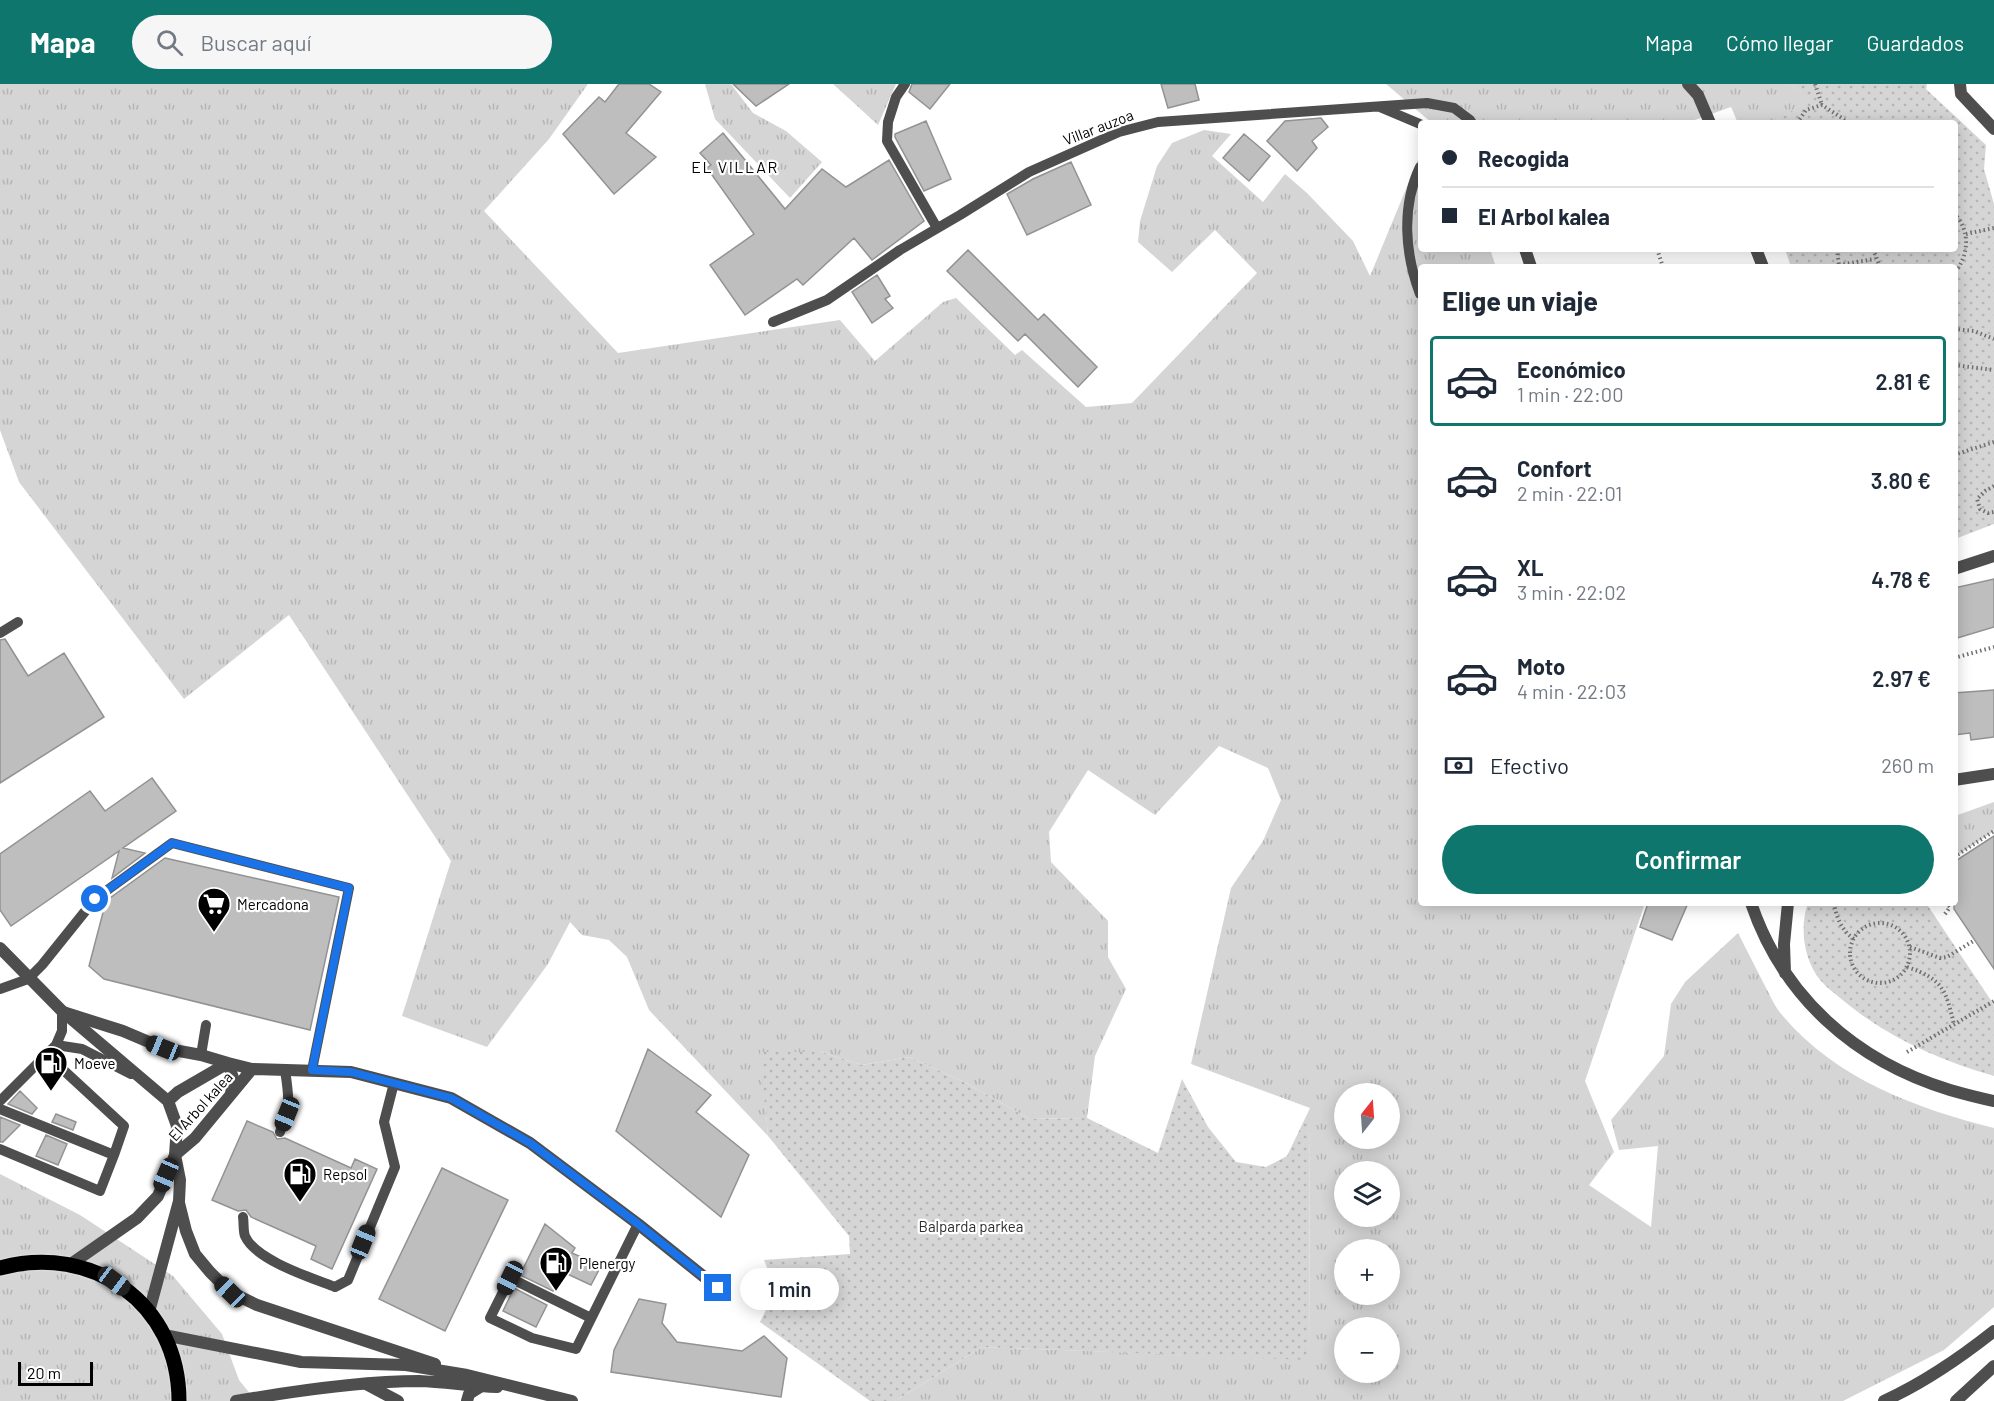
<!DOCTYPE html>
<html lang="es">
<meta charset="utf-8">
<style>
:root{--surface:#fff;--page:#f6f6f7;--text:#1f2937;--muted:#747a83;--line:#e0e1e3;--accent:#0f766e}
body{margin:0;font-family:Barlow,sans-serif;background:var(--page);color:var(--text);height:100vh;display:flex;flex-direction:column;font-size:22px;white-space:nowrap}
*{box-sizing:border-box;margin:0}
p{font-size:20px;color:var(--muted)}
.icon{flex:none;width:33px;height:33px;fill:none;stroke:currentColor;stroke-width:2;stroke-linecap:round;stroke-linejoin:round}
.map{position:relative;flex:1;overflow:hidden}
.side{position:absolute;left:1418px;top:180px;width:540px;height:642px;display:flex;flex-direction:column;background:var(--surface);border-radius:6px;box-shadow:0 3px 15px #0003}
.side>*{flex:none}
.guide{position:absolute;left:1418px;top:36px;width:540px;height:132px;border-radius:6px;box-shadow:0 3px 15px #0003;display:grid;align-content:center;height:132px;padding:0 24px;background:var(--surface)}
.needle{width:39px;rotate:17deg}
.buttons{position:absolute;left:1334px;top:999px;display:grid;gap:12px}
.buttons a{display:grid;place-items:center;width:66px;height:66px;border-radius:50%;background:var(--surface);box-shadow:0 3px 15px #0003;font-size:30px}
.scale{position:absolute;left:18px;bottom:15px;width:75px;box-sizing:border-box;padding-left:6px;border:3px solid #000;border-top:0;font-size:16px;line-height:21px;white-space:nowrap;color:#000;-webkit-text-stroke:4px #fff;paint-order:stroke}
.end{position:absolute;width:27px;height:27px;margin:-14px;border:8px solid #1a73e8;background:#fff;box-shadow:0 0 0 3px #fff}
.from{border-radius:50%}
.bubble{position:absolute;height:42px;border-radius:21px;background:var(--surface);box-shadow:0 3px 15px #0003;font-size:20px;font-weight:600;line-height:42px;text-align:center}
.car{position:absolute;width:18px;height:36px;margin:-18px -9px;border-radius:8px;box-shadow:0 0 4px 2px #0007;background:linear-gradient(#222 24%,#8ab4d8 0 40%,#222 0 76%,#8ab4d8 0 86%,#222 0)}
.guide b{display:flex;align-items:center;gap:21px;height:57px;font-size:22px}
.guide b+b{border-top:2px solid var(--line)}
.guide i{width:15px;height:15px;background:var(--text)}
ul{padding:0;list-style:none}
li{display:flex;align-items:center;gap:18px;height:90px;margin:0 12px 9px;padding:0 12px;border:3px solid transparent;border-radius:6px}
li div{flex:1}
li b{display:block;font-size:22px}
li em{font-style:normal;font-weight:600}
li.current{border-color:var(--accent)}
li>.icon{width:54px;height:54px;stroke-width:1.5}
h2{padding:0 24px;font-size:27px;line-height:72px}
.pay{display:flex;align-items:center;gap:15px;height:66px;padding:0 24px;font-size:22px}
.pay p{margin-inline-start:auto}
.button{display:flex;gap:12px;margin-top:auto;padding:12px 24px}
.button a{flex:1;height:69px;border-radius:36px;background:var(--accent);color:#fff;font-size:24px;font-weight:600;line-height:69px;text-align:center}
header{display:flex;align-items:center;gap:36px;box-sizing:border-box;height:84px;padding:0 30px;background:var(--accent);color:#fff}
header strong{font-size:28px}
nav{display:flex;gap:33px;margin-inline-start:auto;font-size:21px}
.search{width:420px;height:54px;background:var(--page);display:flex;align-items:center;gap:15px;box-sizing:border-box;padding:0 21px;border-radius:33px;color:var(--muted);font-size:22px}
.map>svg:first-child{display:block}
.grass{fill:url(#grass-tufts);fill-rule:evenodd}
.park{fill:url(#park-dots)}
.building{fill:#bebebe;stroke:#929292;stroke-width:1.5}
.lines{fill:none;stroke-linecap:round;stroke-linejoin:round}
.primary-casing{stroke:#dbdbdb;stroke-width:18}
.path{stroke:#707070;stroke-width:4;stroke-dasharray:1.5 3;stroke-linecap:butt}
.service{stroke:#4e4e4e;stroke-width:10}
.minor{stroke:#4e4e4e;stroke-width:12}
.tertiary{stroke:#4e4e4e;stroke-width:12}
.primary{stroke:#000;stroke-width:15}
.route{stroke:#1a73e8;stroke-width:8}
.labels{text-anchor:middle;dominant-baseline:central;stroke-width:4.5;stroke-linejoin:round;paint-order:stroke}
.street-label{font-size:15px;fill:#000;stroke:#fff}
.poi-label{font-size:15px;fill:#000;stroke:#fff;text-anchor:start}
.park-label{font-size:15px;fill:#2c2c2c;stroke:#fff}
.neighbourhood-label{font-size:16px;letter-spacing:1.5px;fill:#000;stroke:#fff}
</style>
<header>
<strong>Mapa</strong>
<div class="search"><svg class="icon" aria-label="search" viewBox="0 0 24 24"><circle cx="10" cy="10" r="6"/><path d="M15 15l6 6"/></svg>Buscar aquí</div>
<nav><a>Mapa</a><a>Cómo llegar</a><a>Guardados</a></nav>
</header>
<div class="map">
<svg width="1994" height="1317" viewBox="0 0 1994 1317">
<defs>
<pattern id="grass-tufts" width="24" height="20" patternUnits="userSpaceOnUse" patternTransform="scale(1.5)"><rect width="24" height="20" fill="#d5d5d5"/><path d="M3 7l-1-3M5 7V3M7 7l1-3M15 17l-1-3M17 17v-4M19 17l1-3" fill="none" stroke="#b5b5b5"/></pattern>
<pattern id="park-dots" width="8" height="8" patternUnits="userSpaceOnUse" patternTransform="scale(1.5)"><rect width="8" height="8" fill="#d5d5d5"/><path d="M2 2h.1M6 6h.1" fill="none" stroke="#b5b5b5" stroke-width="1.8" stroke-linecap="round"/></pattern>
</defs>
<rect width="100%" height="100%" fill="#fff"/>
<!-- grass -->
<path class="grass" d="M0 0H588L549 55 484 127 618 269 840 236 875 277 943 218 956 214 1015 271 1022 266 1086 323 1132 319 1257 189 1215 146 1172 188 1138 158 1140 137 1157 82 1172 59 1204 46 1231 50 1212 72 1263 118 1285 90 1307 109 1353 157 1370 192 1420 71V165H1490L1496 183H1420V819H1645L1585 997 1614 1068 1589 1101 1651 1143 1658 1062 1619 1066 1611 1036 1664 972 1671 920 1685 898 1738 849C1747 867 1756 884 1765 902 1769 909 1773 919 1778 926 1831 993 1914 1024 1994 1044V1223L1944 1266 1843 1317H895L982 1263 1309 1275 1310 1024 1191 980 1231 804 1263 757 1281 716 1268 684 1219 662 1155 731 1088 686 1049 748 1051 778 1108 837V873L1126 905 1095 972 1087 1034 1030 1035 966 999 909 973 862 981 821 968H761L768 1052 649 926 627 873 609 856 582 851 570 838 548 880 487 963 402 932 451 777 289 531 184 615 19 398 0 346ZM1344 1010H1389V1054H1344ZM1344 1088H1389V1132H1344ZM1344 1166H1389V1210H1344ZM1344 1244H1389V1288H1344Z
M705 0H731L753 29 786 47 822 78 790 114 715 35Z
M833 0H896L878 41Z
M1386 0H1791L1811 16 1772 39H1738L1731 23 1686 39H1432Z
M1994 718V747L1955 773V732Z
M0 1090 80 1131 173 1192 222 1250 239 1296 256 1317H0Z"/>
<!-- park -->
<path class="park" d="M1791 0H1927L1926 5 1986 61 1984 85 1994 120V440L1955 455 1954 183H1791L1785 165H1954V39H1772L1810 16Z
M1808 819H1926L1994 921V992C1938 976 1883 951 1839 913 1833 908 1826 903 1821 897 1804 877 1799 844 1808 819Z
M760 968H821L862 981 909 973 966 999 1030 1035 1087 1034 1158 1069 1182 995 1208 1043 1236 1078 1266 1083 1287 1072 1310 1024 1309 1276 982 1263 895 1317H870L760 1238C774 1210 776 1206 764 1176L850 1170 849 1152 768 1052Z"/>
<!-- building -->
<path class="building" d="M619 0H649L661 8 626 49 656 73 614 110 563 50 599 13 605 18Z
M733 0H789L756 22Z
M912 0H950L930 25 909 8Z
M1161 0H1195L1199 16 1168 24Z
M1321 34 1328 43 1312 57 1317 64 1297 87 1267 57 1285 37Z
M926 37 951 95 924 107 895 53V50Z
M723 49 785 125 822 85 846 103 889 76 924 137 872 176 854 154 803 201 797 195 745 231 710 181 754 150 707 84 711 81 700 69Z
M1244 50 1270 72 1249 97 1223 74Z
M1071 78 1091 121 1027 151 1007 110 1033 95Z
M968 166 1038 236 1044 230 1097 283 1078 303 1025 250 1018 257 947 187Z
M877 191 890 212 885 215 893 224 872 239 852 208Z
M1994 495V543L1954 555V504Z
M5 555 28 592 64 569 104 633 0 699V556Z
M1994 606V653L1971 656 1970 649 1954 651V609Z
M152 694 176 727 123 764 145 769 112 794 119 767 11 842 0 826V770L90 707 105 727Z
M1994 752V885L1954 825V778Z
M165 774 339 813 310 946 104 895 89 882 106 817Z
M1648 819H1688L1672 856 1640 843Z
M648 965 711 1011 696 1028 749 1071 721 1133 616 1047Z
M20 1007 37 1024 32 1030 8 1020Z
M56 1030 76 1038 73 1046 52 1038Z
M0 1033 20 1041 3 1058H0Z
M247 1037 273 1048 277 1055 285 1054 351 1084 355 1075 377 1085 332 1185 311 1175 316 1162 251 1133 246 1126 238 1127 212 1116Z
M46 1051 67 1060 58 1081 36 1072Z
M442 1084 508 1116 445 1247 379 1215Z
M545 1140 575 1164 572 1169 601 1182 591 1201 563 1188 553 1207 520 1191Z
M514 1204 547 1221 536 1243 503 1227Z
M639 1215 666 1220 662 1239 677 1258 742 1267 764 1252 787 1274 781 1313 611 1288 614 1266Z"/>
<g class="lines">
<!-- primary casing -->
<g class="primary-casing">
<path id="primary" d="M0 1184C92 1159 179 1219 179 1317"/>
</g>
<!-- path -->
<path class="path" d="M1815 0 1822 21
M1797 39 1806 26 1822 21 1842 34 1847 39
M1954 129C1971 147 1969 171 1954 190
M1966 150 1994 144
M1657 165 1663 183
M1837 165 1839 182
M1873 165 1880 183
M1839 181 1875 175
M1954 245 1974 247 1994 255
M1954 281 1994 286
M1954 371 1994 358
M1994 402 1985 407 1977 415 1980 425 1988 429 1994 428
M1954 574 1994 563
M1954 773 1994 747
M1834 819C1836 833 1842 847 1854 855
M1945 830 1950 823 1947 819
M1850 869a30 30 0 1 1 60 0a30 30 0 1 1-60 0Z
M1910 863 1940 874 1947 873 1975 856
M1907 883C1943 895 1946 906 1954 941
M1907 968 1994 917"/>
<!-- service -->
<path class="service" d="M905 0 896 13 888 38 887 57 937 144
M1382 24 1420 40
M1420 83C1401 123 1405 170 1420 210
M773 238 827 216 900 166 960 131 1029 88 1119 48 1158 38 1427 19 1454 24 1470 36 1472 39
M0 549 18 538
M0 905 28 895 42 881 95 815 172 759 349 804 312 986
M56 961 62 947V927
M201 971 206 941
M0 1017 56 961 82 965 131 990
M0 1025 114 1071 124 1042 46 970
M280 1048C291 1022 289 1013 285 986
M0 1065 100 1107 114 1071
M243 1133C244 1139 243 1147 245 1152 255 1176 312 1194 335 1203L348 1196 395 1083 384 1038 394 999
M591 1234 510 1194 490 1234 532 1254 576 1265 638 1140"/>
<!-- minor -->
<path class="minor" d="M1688 0 1698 11 1710 39
M1960 0 1961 10 1994 45
M1525 165 1531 183
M1756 165 1763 183
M1954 485 1994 472
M1954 696 1994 690
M1751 819C1783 913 1855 977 1950 1006 1964 1010 1979 1014 1994 1017
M1785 889 1784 860 1788 819
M63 928 123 947 163 964 201 971 228 979 234 997 231 1009
M168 1017 178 1008 228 979 252 985 351 988 451 1014 530 1059 638 1140 718 1204
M175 1071 195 1054 252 985
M366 1300 398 1317
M467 1317 469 1310 480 1303"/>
<!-- tertiary -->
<path class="tertiary" d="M0 864 62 927 168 1017 177 1042 175 1071 180 1096 179 1117 149 1228
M179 1119 186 1147 195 1170 210 1188 230 1208 257 1221 435 1280
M71 1180 137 1134 158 1112 175 1071
M164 1251 301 1278 406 1281 467 1291 572 1317
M236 1317C294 1307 361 1297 419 1297 445 1298 471 1302 497 1303
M1884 1317C1923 1299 1960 1274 1994 1247
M1956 1317 1994 1282"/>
<!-- primary -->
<use href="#primary" class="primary"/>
</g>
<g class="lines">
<!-- route -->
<path class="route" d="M95 815 172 759 349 804 312 986 351 988 451 1014 530 1059 638 1140 718 1204"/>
</g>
<!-- icons -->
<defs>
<g id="supermarket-pin" transform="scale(1.725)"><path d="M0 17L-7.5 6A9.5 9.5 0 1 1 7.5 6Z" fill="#000" stroke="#fff"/><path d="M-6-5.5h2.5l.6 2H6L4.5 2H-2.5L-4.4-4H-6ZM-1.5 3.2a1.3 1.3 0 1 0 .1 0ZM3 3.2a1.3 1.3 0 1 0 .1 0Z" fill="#fff"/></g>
<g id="fuel-pin" transform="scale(1.725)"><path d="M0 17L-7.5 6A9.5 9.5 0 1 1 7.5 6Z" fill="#000" stroke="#fff"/><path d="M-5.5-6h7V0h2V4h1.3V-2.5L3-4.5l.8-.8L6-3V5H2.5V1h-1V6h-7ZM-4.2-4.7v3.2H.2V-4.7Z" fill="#fff"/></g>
</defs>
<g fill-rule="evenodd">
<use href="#supermarket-pin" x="214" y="820"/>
<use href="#fuel-pin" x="51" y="979"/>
<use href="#fuel-pin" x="300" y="1090"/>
<use href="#fuel-pin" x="556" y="1179"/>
</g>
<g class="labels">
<!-- street labels -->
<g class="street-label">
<text transform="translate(1098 43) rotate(-21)">Villar auzoa</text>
<text transform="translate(200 1022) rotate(-48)">El Arbol kalea</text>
</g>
<!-- poi labels -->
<g class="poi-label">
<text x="237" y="820">Mercadona</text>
<text x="74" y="979">Moeve</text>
<text x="323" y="1090">Repsol</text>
<text x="579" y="1179">Plenergy</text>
</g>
<!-- park labels -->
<g class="park-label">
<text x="971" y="1142">Balparda parkea</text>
</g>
<!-- neighbourhood labels -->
<g class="neighbourhood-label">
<text x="735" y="82">EL VILLAR</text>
</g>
</g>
</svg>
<div class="buttons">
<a><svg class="needle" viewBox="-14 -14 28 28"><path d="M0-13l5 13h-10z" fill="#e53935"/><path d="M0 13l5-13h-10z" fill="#747a83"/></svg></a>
<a><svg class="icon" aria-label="layers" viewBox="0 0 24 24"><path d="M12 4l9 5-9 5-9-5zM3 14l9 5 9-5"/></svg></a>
<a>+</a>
<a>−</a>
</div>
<div class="scale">20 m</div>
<i class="end from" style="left:95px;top:815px"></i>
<i class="end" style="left:718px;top:1204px"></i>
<div class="bubble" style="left:740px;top:1184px;width:99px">1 min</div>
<i class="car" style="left:163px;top:964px;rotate:292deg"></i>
<i class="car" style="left:287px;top:1030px;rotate:202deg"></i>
<i class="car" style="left:166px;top:1091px;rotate:203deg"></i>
<i class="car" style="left:363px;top:1158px;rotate:22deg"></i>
<i class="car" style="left:510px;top:1194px;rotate:206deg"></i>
<i class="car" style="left:114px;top:1197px;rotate:127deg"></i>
<i class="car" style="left:230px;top:1208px;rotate:314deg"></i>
<div class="guide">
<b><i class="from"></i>Recogida</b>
<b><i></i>El Arbol kalea</b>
</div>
<section class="side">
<h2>Elige un viaje</h2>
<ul>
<li class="current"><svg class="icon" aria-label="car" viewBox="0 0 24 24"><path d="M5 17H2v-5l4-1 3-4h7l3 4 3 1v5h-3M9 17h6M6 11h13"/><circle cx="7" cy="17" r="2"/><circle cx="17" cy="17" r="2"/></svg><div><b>Económico</b><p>1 min · 22:00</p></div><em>2.81 €</em></li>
<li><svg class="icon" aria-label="car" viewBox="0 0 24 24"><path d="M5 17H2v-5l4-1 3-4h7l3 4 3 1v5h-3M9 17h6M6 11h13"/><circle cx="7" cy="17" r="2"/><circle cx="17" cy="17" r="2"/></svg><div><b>Confort</b><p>2 min · 22:01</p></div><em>3.80 €</em></li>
<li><svg class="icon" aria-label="car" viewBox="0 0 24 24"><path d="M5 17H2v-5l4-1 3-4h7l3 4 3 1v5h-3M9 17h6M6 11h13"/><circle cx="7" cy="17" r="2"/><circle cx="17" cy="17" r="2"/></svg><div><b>XL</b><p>3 min · 22:02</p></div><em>4.78 €</em></li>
<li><svg class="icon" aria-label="car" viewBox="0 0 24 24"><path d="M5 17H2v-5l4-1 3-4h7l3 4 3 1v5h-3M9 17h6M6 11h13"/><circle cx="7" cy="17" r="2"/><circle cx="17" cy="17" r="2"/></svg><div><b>Moto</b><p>4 min · 22:03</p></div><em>2.97 €</em></li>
</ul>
<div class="pay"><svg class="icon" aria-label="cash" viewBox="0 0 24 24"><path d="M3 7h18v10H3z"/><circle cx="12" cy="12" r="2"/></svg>Efectivo<p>260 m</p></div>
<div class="button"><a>Confirmar</a></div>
</section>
</div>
